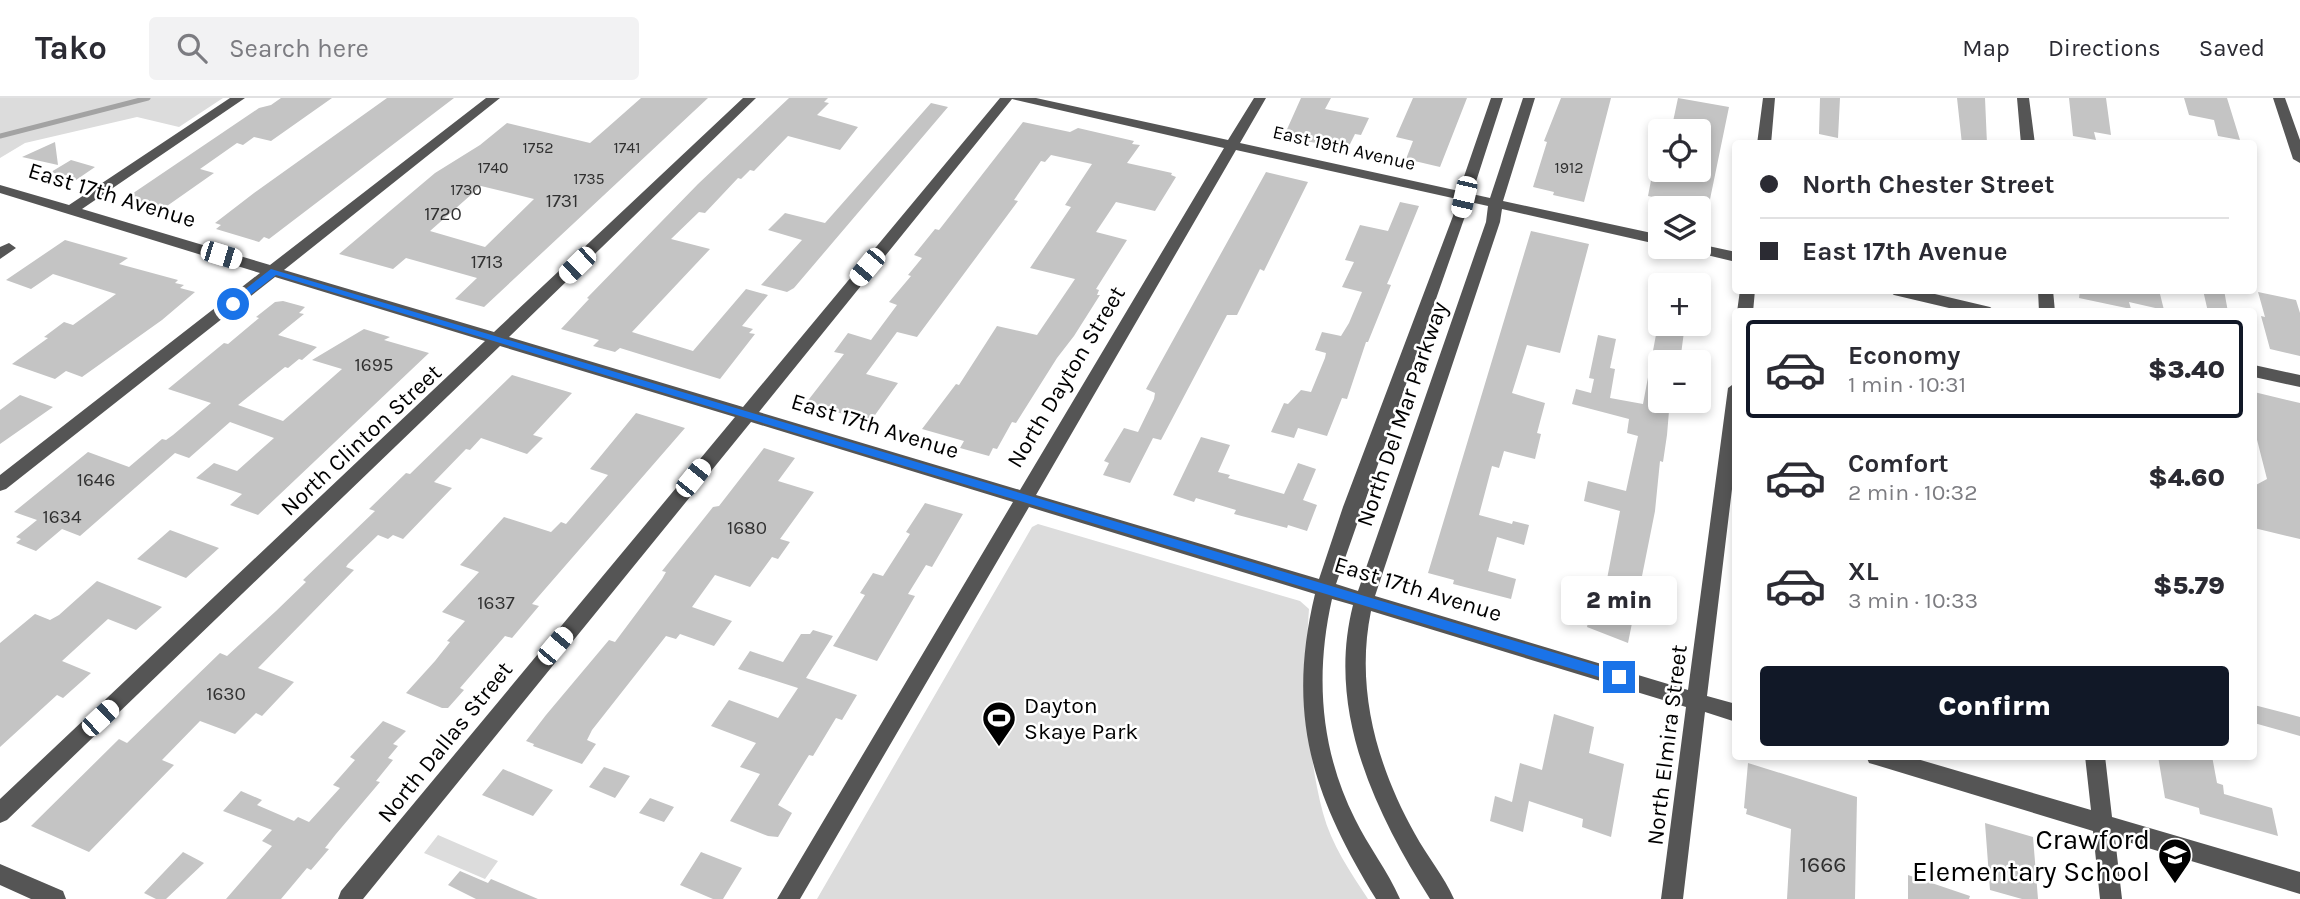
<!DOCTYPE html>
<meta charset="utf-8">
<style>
:root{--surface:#fff;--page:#f2f2f3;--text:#2b2b33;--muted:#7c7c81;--line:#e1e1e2;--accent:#111827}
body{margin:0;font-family:Karla,sans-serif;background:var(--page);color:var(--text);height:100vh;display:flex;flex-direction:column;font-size:26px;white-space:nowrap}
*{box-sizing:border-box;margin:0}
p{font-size:23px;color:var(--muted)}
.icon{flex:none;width:38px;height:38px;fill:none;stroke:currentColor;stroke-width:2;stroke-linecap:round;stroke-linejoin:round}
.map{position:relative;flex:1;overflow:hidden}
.sheet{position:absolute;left:1732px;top:210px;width:525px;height:452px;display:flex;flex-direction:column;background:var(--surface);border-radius:7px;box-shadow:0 4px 10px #0003}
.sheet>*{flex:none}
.guide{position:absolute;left:1732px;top:42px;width:525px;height:154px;border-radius:7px;box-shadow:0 4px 10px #0003;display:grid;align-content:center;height:154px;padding:0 28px;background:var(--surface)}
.fabs{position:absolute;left:1648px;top:21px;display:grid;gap:14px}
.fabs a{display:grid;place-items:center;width:63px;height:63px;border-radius:7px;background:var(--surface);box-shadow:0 4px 10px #0003;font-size:35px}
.end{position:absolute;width:32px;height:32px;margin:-16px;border:9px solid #1a73e8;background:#fff;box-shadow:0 0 0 4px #fff}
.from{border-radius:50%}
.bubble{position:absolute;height:49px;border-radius:7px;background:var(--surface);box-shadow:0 4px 10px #0003;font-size:23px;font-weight:800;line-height:49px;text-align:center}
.car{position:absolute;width:21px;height:42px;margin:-21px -10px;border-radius:9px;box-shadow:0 0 5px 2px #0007;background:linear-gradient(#fff 24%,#345 0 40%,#fff 0 76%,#345 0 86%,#fff 0)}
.guide b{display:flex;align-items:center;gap:24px;height:66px;font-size:26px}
.guide b+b{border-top:2px solid var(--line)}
.guide i{width:18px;height:18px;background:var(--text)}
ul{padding:12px 0 0;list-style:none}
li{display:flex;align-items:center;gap:21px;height:98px;margin:0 14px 10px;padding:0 14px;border:4px solid transparent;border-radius:7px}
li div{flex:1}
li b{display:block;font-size:26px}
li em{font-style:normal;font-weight:800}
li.on{border-color:var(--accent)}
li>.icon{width:63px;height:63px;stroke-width:1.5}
.primary-button{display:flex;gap:14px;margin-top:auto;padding:14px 28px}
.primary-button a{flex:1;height:80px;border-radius:7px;background:var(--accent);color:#fff;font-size:28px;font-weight:800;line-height:80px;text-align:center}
header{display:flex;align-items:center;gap:42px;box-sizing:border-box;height:98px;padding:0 35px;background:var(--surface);border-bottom:2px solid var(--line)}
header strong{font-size:33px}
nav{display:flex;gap:38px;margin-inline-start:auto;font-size:24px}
.search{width:490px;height:63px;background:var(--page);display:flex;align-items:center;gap:18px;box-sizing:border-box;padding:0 24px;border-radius:7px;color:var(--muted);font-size:26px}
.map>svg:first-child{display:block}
.green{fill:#dcdcdc}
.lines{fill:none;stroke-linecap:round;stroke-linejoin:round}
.stream{stroke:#a3a3a3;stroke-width:5}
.building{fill:#c4c4c4;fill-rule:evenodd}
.minor{fill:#555;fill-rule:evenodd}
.route{fill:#1a73e8}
.labels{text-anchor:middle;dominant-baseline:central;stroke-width:5;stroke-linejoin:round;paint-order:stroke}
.far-number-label{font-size:16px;fill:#313131}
.far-street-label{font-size:19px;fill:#000;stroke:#fff}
.number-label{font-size:19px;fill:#313131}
.street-label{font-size:23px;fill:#000;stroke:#fff}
.poi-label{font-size:23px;fill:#000;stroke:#fff;text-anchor:start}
.near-number-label{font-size:23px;fill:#313131}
.near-poi-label{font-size:28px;fill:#000;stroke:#fff;text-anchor:end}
</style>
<header>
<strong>Tako</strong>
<div class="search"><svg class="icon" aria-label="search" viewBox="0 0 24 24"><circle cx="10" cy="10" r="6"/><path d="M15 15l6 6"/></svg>Search here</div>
<nav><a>Map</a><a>Directions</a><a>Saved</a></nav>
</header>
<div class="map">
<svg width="2300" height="801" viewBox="0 0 2300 801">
<rect width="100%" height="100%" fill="#fff"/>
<!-- green -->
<path class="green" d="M0 0H223L179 29 137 19 25 45 0 60Z
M1038 426 1300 503 1309 511C1304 576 1306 652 1323 715 1331 746 1351 775 1368 801H817L1032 429Z
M438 737 498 763 485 781 424 755Z"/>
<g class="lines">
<!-- stream -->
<path class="stream" d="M0 38 148 0"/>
</g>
<!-- building -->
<path class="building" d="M281 0H332L271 43 254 39 243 47 237 45 200 71 214 75 157 115 120 104 259 10 271 7Z
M387 0H454L269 141 264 139 259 144 216 131 221 127 215 125 254 95Z
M641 0H708L484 209 455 201 477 180 406 160 393 171 339 156 435 75 480 47 507 25 590 45ZM481 88 534 101 485 149 430 133Z
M789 0H828L824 4 829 5 817 17 858 29 840 52 788 38 754 73 750 72 741 81 738 80 705 115 699 114 671 141 710 151 632 234 693 253 746 191 768 197 742 228 753 231 749 235 755 236 720 281 620 250 615 254 593 248 599 242 561 231 589 201 587 200 698 86Z
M1301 0H1331L1325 11 1369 20 1361 37 1355 36 1347 52 1284 38Z
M1413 0H1467L1440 69 1406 61 1413 43 1396 39Z
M1561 0H1611L1584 104 1553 97 1554 94 1533 89 1547 44 1544 43Z
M1678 0 1729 9 1708 111 1650 110 1653 99 1648 98 1653 72H1699V33H1671Z
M1820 0H1840L1838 40 1819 36Z
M1957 0H1985L1987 46H1962Z
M2069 0H2106L2111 37 2094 34 2096 42 2073 38Z
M2184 0H2227L2240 42 2218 38 2214 22 2189 17Z
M931 5 948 9 794 190 787 194 761 187 802 142 768 132 785 115 825 125Z
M1023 24 1070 34 1078 30 1134 43 1132 46 1140 47 1127 65 1172 75 1171 77 1176 79 1155 113 1116 104 1096 134 1127 142 1096 191 1099 192 1097 197H1100L1074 238 1057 260 1016 325 1012 324 997 351 993 350 989 358 960 350 964 343 922 331 956 286 959 287 997 228 1037 237 1075 181 1030 170 1071 109 1065 107 1092 66 1051 57 1045 64 1041 63 1014 102 1018 103 917 239 897 234 866 276 898 285 870 324 806 305 844 256 834 254 848 235 871 242 897 207 889 204 911 178 908 177 922 160 914 157 935 131 939 132Z
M55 44 58 67 22 59Z
M71 62 95 69 76 82 51 74Z
M1266 74 1308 84 1264 173 1260 171 1237 217H1227L1161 342 1153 340 1130 385 1103 377 1109 365 1104 363 1124 330 1138 334 1154 301 1155 295 1146 291Z
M1400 104 1419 108 1391 177 1387 186 1391 187 1368 244H1366L1347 301 1342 300 1327 338 1298 330 1294 340 1271 334 1284 305 1288 306 1301 292 1311 294 1325 260 1326 255 1315 252 1322 234 1341 238 1349 225 1362 194 1342 189 1354 164 1345 162 1360 127 1388 133Z
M1531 133 1589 146 1560 255 1527 247 1512 295 1545 305 1537 335 1541 336 1535 361 1504 353 1499 370 1492 368 1479 417 1512 426 1513 423 1529 427 1524 447 1497 439 1488 473 1516 481 1511 501 1453 486 1454 482 1428 475Z
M65 142 128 160 119 166 178 182 175 185 184 187 180 190 195 194 162 222 82 279 66 273 55 281 12 266 48 240 44 239 64 224 73 227 116 196 53 176 31 191 6 182Z
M2080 192H2159L2164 212 2129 204 2131 211 2079 200Z
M2203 192H2224L2228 214H2208Z
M2258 194 2296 202 2300 215V258L2270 251 2261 218 2265 219Z
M283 203 305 209 299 215 304 216 278 237 317 249 302 262 299 261 288 270 285 269 238 307 283 323 342 271 312 262 364 231 390 239 384 242 429 255 258 417 230 407 242 396 196 380 214 365 237 373 274 340 230 324 189 360 175 355 80 438 62 431 36 453 16 445 21 441 16 439 37 422 14 414 88 354 129 369 162 341 166 342 173 337 211 305 168 291 224 245 228 246 259 220 256 219 275 204Z
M1658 226H1685L1680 264H1661V311L1669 313 1667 337 1663 364 1660 363 1655 413 1640 488H1642L1639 511 1635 510 1628 545 1587 529 1591 512 1575 508 1579 488 1599 493 1601 479 1607 481 1620 413 1584 403 1588 383 1626 393 1638 338 1627 335 1629 321 1572 306 1576 291 1591 295 1594 281 1589 280 1598 237 1616 241 1610 270 1615 271 1610 300 1643 306Z
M512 277 572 295 533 337 543 340 527 356 481 340 470 352 466 351 434 384 452 390 403 441 393 437 388 441 378 437 348 466 346 469 354 472 258 570 294 584 262 618 256 615 235 636 200 623 162 662 174 667 89 754 31 728 119 641 127 645 220 555 227 558 276 513 306 484 303 482 375 413 369 411 406 375 410 376Z
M2254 294 2300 305V441L2254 430V388L2267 381 2254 330Z
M20 297 53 309 0 346V312Z
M636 315 685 330 532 506 539 508 512 540 505 538 460 590 464 592 448 610H442L406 595 435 563 450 544 447 543 465 523 442 514 479 474 460 467 504 419 551 434 561 424 566 426 608 377 590 371Z
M1201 339 1230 347 1218 374 1230 377 1228 380 1284 396 1298 365 1316 371 1303 402 1317 407 1307 433 1288 427 1287 430 1234 416 1236 412 1196 400 1194 404 1173 397Z
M764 350 795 360 778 383 814 394 780 441 790 444 778 461 772 459 750 489 715 477 692 509 732 523 714 548 680 536 676 541 666 538 592 632 587 642 596 646 582 666 533 648 534 646 526 643 546 617 609 542 615 544 662 481 666 474 662 473 713 409 719 408Z
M925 405 963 416 932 469 926 467 908 496 915 498 877 563 833 548 865 497 860 495 873 475 883 478 910 436 906 434Z
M170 432 197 442 219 450 186 480 137 461Z
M97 483 162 509 136 532 108 521 62 563 91 575 63 600 57 597 0 649V545L35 516 50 522 59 517Z
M813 532 833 538 806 580 857 597 842 622 836 620 813 658 809 657 778 707 792 715 778 739 768 738 730 723 760 676 740 669 756 645 711 628 729 602 778 620 798 590 738 571 750 553 783 564 801 536H810Z
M2254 607 2300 619V638L2254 625Z
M1554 616 1594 629 1589 655 1624 666 1611 739 1582 729 1583 721 1529 703 1523 734 1490 723 1495 698 1512 704 1520 665 1542 672Z
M383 623 406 633 393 646 398 648 388 660 393 662 376 683 380 684 336 736 325 750 329 751 311 772 307 770 281 801H226L272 748 262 743 272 732 223 713 241 693 262 702 257 707 294 723 298 719 309 724 340 690 333 687 355 662 350 659Z
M2158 658H2212L2217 685 2223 687 2224 696 2272 710 2278 738 2200 716 2199 710 2165 700Z
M1748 665 1857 699 1855 801H1787L1791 731 1746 716 1747 711 1744 710Z
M604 669 630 678 615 700 589 689Z
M503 671 553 692 533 718 482 697Z
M650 700 674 709 664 724 639 715Z
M1985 725 2033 739 2038 801H2022L1990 792Z
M183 754 204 765 166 801H156L144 795Z
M701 754 742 770 723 801H713L680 787Z
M460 773 488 785 491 781 538 801H476L448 787Z
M1908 777 1970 798 1969 801H1908Z"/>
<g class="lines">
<!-- minor -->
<path class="minor" d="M230 0H245L82 111 270 167 486 0H500L284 172 494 234 743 0H756L509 239 743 309 1000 0H1036L1228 42 1254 0H1266L1240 45 1459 93 1491 0H1503L1472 96 1490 100 1523 0H1535L1503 103 1661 137V147L1502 111 1500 124 1375 498 1688 592 1728 290 1736 284V358L1707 598 1736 606V624L1705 614 1683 801H1661L1686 609 1371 513C1355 591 1377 668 1415 736 1427 758 1444 778 1454 801H1430C1375 714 1326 613 1353 507L1332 501C1315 577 1320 651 1355 721 1368 748 1388 773 1400 801H1376C1312 697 1286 617 1315 496L1029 409 800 801H777L1013 404 751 324 363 801H338L341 793 735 319 500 248 7 722 0 725V701L485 243 275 179 6 391 0 393V377L260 175 0 95V87L69 107ZM1012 1 1224 50 1020 392 759 314ZM1236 52 1457 101 1453 118 1343 409 1319 481 1036 397ZM1470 104 1488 108 1486 124 1358 493 1336 486Z
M1763 0H1775L1771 46H1757Z
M2017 0H2029L2035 46H2021Z
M2273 0H2285L2300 42V65L2293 61Z
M9 145 16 150 0 161V149Z
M1699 146 1736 154V164L1686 152 1684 149H1699Z
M1740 192H1755L1753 214H1737Z
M1887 192H1918L1990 209 1997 214H1966L1894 197Z
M2038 192H2053L2055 214H2039Z
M2254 267 2300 277V289L2254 279Z
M1866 658H1907L2091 712 2085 658H2105L2112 719 2300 774V796L2115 740 2122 801H2100L2093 733 1876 667 1869 665Z
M0 766 63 793 66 801H31L0 787Z"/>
</g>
<!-- route -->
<path class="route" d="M271 171 1619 574 1625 579 1619 585 276 177 236 208H229V204Z"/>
<!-- icons -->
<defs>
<g id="stadium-pin" transform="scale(1.75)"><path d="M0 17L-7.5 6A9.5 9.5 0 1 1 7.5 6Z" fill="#000" stroke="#fff"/><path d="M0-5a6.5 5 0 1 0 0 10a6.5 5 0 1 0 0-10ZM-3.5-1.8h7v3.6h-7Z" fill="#fff"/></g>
<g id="school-pin" transform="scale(1.75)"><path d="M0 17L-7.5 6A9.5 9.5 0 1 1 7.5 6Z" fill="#000" stroke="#fff"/><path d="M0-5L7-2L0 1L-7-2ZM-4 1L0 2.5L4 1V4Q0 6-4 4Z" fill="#fff"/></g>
</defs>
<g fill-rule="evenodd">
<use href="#stadium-pin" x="999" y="620"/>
<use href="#school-pin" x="2175" y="757"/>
</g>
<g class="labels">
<!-- far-number labels -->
<g class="far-number-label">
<text x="538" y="49">1752</text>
<text x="627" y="49">1741</text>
<text x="493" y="69">1740</text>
<text x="1569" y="69">1912</text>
<text x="589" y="80">1735</text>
<text x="466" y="91">1730</text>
</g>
<!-- far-street labels -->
<g class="far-street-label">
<text transform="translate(1344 50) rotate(13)">East 19th Avenue</text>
</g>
<!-- number labels -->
<g class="number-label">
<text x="562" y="103">1731</text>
<text x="443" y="116">1720</text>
<text x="487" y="164">1713</text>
<text x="374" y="267">1695</text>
<text x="96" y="382">1646</text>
<text x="62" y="419">1634</text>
<text x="747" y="430">1680</text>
<text x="496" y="505">1637</text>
<text x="226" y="596">1630</text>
</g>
<!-- street labels -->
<g class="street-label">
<text transform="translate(112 97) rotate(17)">East 17th Avenue</text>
<text transform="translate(1066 279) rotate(-59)">North Dayton Street</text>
<text transform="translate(1402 316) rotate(-71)">North Del Mar Parkway</text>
<text transform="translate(875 328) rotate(17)">East 17th Avenue</text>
<text transform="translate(361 342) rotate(-43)">North Clinton Street</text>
<text transform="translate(1418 491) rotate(17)">East 17th Avenue</text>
<text transform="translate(445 644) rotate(-51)">North Dallas Street</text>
<text transform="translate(1667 647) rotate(-83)">North Elmira Street</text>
</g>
<!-- poi labels -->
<g class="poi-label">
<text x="1024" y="607">Dayton<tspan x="1024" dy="26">Skaye Park</tspan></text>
</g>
<!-- near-number labels -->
<g class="near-number-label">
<text x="1823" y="766">1666</text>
</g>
<!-- near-poi labels -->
<g class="near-poi-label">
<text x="2150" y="741">Crawford<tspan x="2150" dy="32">Elementary School</tspan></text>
</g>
</g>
</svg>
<div class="fabs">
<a><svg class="icon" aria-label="locate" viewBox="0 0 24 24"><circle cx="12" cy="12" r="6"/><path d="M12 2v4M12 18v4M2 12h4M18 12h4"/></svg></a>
<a><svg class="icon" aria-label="layers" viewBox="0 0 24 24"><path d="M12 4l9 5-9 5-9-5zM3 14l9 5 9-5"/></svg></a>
<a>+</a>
<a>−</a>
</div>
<i class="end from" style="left:233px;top:206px"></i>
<i class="end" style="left:1619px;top:579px"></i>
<div class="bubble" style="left:1561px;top:478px;width:116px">2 min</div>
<i class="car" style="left:1464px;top:99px;rotate:193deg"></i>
<i class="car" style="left:221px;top:157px;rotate:107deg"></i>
<i class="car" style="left:577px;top:167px;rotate:226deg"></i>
<i class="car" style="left:867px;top:169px;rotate:220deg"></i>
<i class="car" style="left:693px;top:380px;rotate:39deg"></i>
<i class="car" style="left:555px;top:548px;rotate:40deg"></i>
<i class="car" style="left:100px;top:620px;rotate:47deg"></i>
<div class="guide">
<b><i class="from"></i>North Chester Street</b>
<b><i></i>East 17th Avenue</b>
</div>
<section class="sheet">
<ul>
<li class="on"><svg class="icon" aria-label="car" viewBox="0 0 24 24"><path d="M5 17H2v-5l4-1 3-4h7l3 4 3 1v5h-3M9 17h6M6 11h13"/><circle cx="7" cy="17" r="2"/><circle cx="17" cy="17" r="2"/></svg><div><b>Economy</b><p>1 min · 10:31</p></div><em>$3.40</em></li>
<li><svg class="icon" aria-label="car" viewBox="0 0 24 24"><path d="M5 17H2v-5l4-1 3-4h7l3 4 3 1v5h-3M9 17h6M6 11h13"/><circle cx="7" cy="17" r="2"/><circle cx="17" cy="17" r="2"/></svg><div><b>Comfort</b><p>2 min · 10:32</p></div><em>$4.60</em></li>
<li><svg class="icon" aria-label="car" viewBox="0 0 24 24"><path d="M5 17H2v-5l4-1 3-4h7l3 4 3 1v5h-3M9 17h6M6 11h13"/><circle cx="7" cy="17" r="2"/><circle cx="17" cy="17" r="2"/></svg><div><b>XL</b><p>3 min · 10:33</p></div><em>$5.79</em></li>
</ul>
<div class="primary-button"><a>Confirm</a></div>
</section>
</div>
